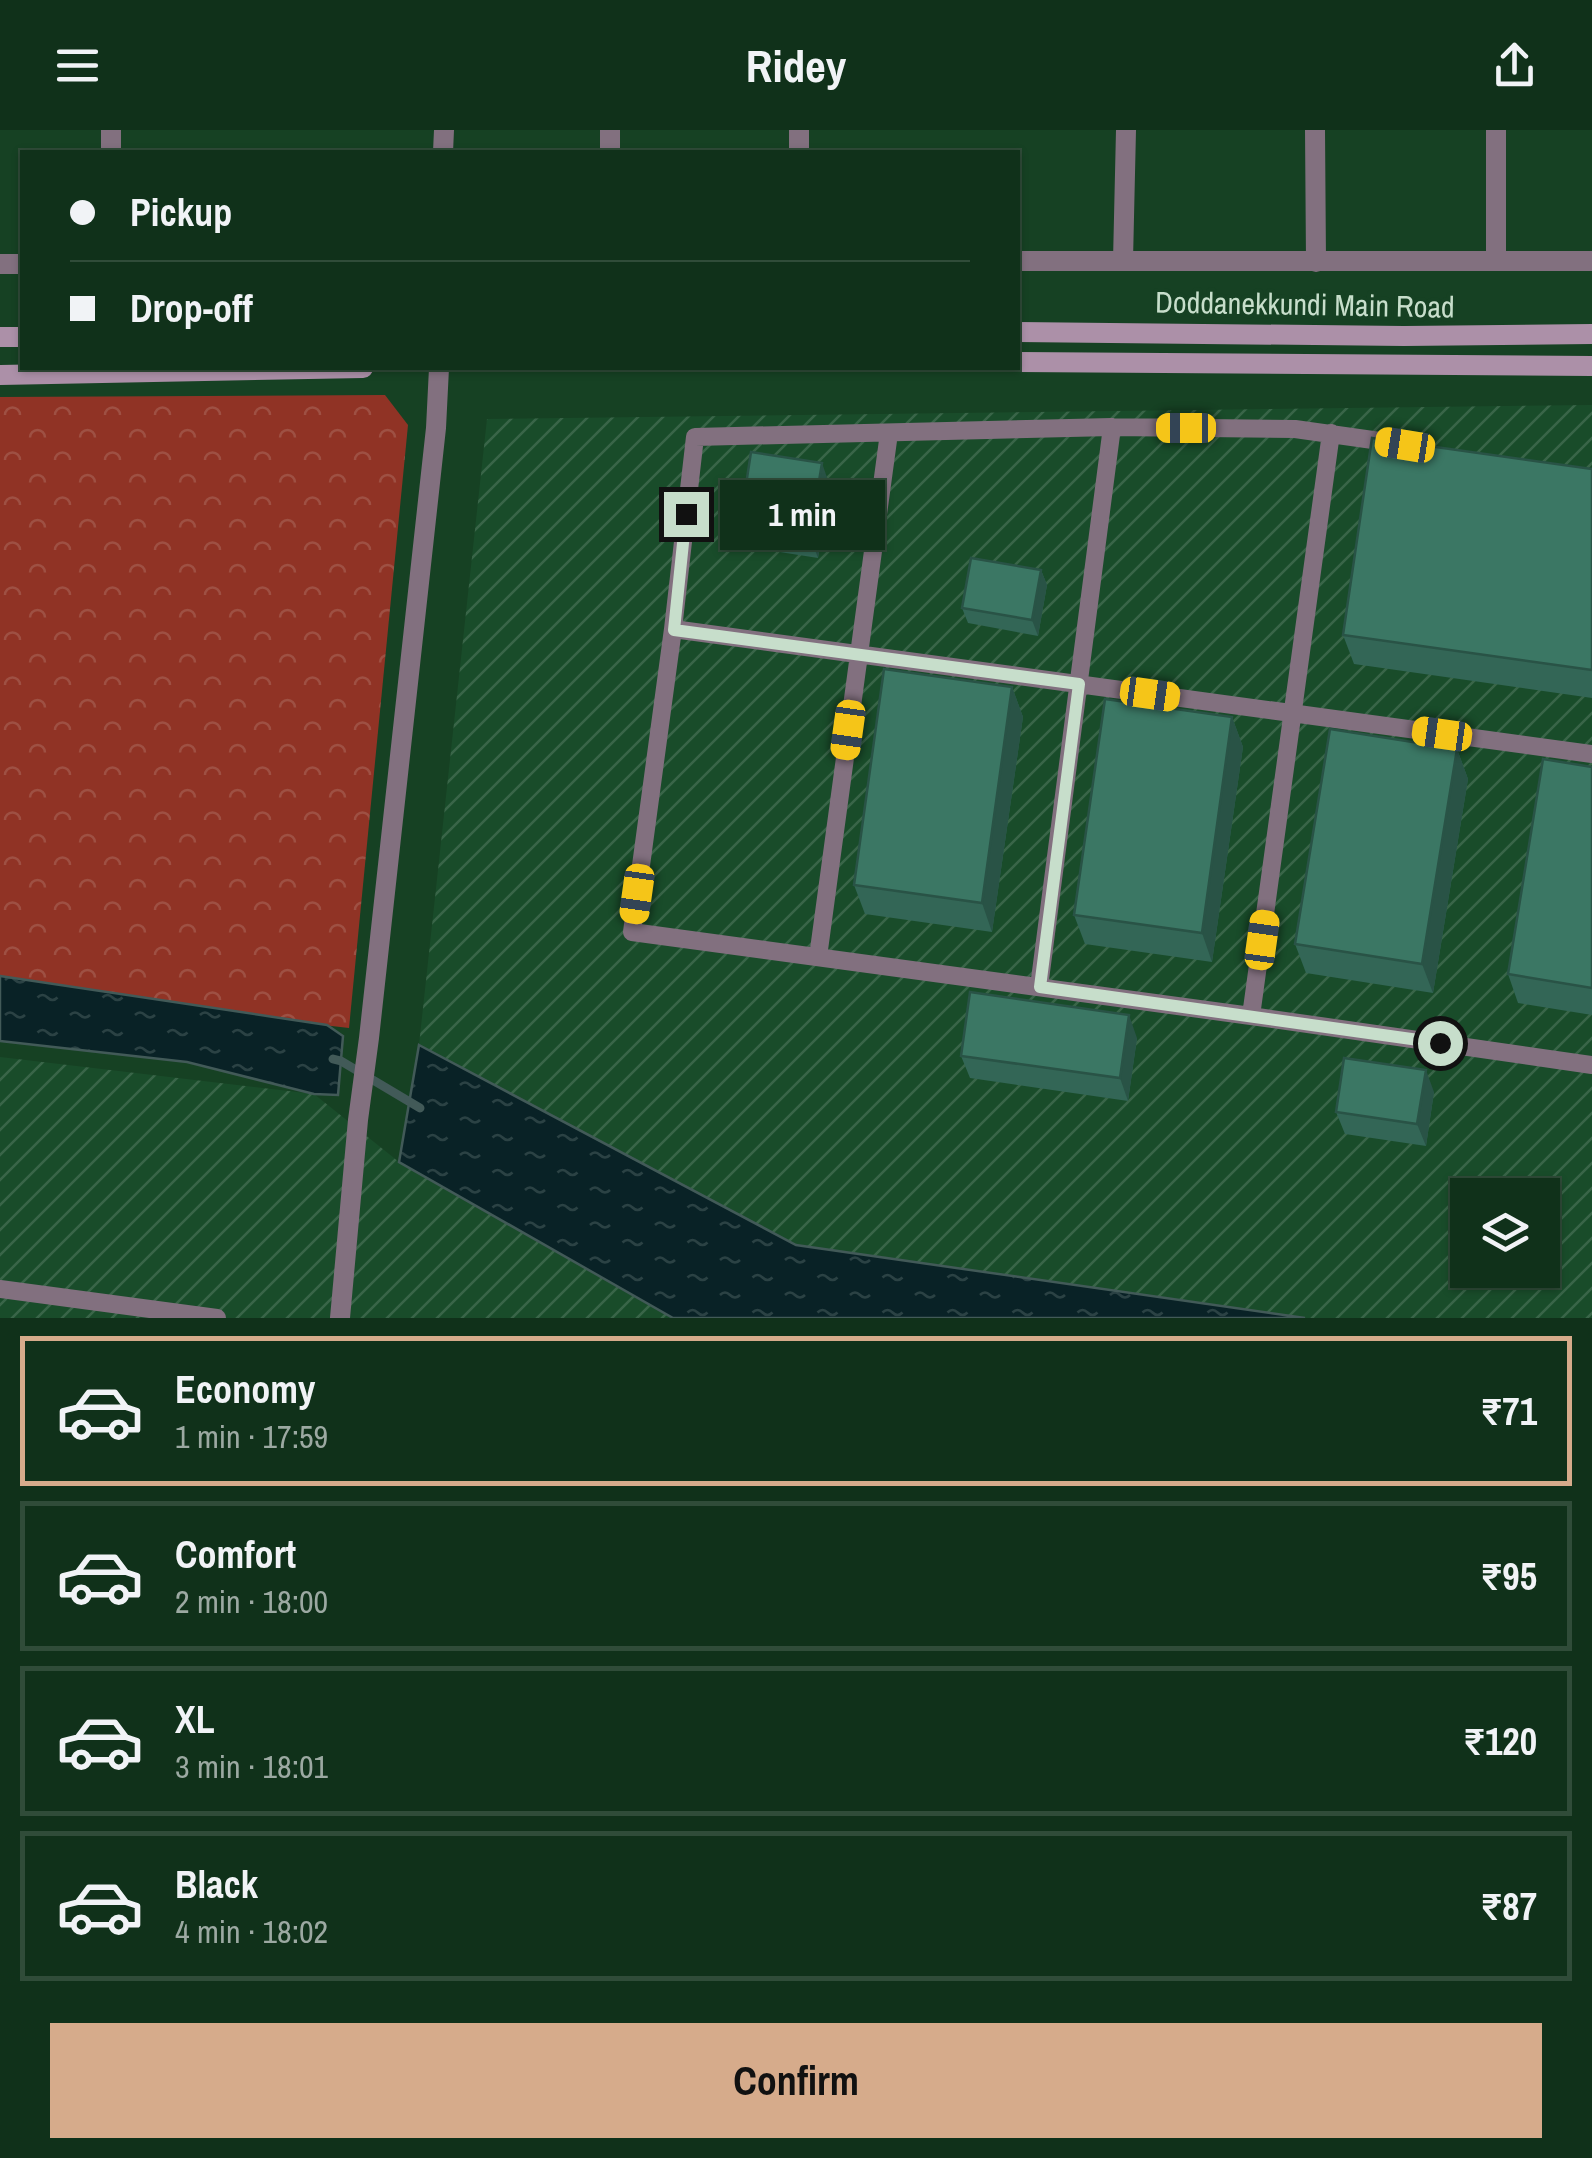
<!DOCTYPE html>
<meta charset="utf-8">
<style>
:root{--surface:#10311a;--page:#1e3d27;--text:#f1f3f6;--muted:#9ca9a2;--line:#304c39;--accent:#d6ab8b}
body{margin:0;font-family:"Archivo Narrow",sans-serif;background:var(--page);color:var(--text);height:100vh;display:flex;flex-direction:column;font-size:38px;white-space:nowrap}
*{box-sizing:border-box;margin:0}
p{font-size:32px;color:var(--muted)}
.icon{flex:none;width:55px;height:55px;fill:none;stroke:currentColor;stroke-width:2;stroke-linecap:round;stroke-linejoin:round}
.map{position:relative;height:1188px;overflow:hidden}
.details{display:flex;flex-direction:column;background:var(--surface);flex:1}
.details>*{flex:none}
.guide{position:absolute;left:20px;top:20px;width:1000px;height:220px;border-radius:0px;box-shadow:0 2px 8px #0004,0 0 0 2px var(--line);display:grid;align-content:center;height:220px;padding:0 50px;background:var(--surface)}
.controls{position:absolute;left:1450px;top:1048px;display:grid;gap:20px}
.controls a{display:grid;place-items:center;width:110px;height:110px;border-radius:0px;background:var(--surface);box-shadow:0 2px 8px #0004,0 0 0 2px var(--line);font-size:50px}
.end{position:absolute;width:45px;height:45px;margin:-22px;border:12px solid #c7decb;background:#111;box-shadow:0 0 0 5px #111}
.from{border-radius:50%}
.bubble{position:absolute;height:70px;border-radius:0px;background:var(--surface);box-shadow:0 2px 8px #0004,0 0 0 2px var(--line);font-size:32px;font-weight:700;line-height:70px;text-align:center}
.car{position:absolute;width:30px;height:60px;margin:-30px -15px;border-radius:12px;box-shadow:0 0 8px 2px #0007;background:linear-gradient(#f5c518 24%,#345 0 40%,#f5c518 0 76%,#345 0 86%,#f5c518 0)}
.guide b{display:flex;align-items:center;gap:35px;height:95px;font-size:38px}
.guide b+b{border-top:2px solid var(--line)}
.guide i{width:25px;height:25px;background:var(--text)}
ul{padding:18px 0 0;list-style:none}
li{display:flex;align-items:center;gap:30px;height:150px;margin:0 20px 15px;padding:0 30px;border:5px solid var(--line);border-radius:0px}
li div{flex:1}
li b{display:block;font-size:38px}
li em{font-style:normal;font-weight:700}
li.selected{border-color:var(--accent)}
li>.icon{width:90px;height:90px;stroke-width:1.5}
.primary-button{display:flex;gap:20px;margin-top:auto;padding:20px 50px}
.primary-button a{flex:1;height:115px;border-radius:0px;background:var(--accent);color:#111;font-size:40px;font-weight:700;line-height:115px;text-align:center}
header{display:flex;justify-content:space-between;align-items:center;height:130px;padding:0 50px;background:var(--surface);font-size:45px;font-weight:700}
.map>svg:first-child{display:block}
.industrial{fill:url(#industrial-furrows);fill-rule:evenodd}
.forest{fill:url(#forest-crowns)}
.water{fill:url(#water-ripples);stroke:#425a58;stroke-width:2.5}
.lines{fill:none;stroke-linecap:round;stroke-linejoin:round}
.stream{stroke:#425a58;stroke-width:9}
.lane{stroke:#82707f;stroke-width:18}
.street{stroke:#82707f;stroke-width:20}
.secondary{stroke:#ac90a8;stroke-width:20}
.wall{fill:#336656}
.shaded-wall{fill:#295346}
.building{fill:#3b7764;stroke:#295346;stroke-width:2.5}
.route{stroke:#c7decb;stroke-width:12}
.labels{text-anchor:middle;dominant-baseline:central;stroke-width:8;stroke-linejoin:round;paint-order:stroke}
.street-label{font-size:30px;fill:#c7decb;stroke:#164123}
</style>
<header><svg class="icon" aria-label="menu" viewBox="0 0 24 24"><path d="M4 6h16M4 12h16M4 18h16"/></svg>Ridey<svg class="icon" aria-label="share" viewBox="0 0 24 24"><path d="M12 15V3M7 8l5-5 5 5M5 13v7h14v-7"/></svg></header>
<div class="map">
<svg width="1592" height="1188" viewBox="0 0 1592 1188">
<defs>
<pattern id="industrial-furrows" width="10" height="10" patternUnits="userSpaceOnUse" patternTransform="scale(2.5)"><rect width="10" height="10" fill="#194c2a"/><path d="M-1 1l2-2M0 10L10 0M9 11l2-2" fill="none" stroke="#396548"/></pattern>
<pattern id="forest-crowns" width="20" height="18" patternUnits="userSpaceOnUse" patternTransform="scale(2.5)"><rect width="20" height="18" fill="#903325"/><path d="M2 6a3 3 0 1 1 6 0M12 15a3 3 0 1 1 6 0" fill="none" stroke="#9e5043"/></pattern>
<pattern id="water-ripples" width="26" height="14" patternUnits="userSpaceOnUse" patternTransform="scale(2.5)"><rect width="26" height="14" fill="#092226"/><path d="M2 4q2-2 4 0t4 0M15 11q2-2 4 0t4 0" fill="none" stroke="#2b4244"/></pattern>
</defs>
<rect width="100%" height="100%" fill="#164123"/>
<!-- industrial -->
<path class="industrial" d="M1592 275V1188H1304L796 1115 419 915 487 289ZM1468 1065H1542V1140H1468Z
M0 927 314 964 399 1032 673 1188H0Z"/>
<!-- forest -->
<path class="forest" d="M385 265 408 295 349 898 0 858V267Z"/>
<!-- water -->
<path class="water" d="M0 846 327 895 343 906 338 965 314 964 187 932 0 911Z
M419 915 796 1115 1305 1188H673L399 1032Z"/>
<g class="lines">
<!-- stream -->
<path class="stream" d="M333 929 341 931 420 978"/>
<!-- lane -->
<path class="lane" d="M673 499 695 307 1112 297 1295 299 1394 313
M1592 624 673 499 632 802 1251 886 1592 935
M818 827 889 303
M1039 857 1112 297
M1251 886 1331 303
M0 1159 217 1188"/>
<!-- street -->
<path class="street" d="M1315 0 1316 132
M1496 0V131
M111 22V0
M443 22 444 0
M610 22V0
M799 22V0
M1018 131H1592
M1123 131 1126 0
M0 134H22
M340 1188 358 990 369 908 436 298 439 238"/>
<!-- secondary -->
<path class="secondary" d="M1018 202 1404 206 1592 204
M0 207H22
M1018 232 1592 236
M0 245 363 238"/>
</g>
<!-- wall -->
<path class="wall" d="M1592 339V568L1354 534 1343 505Z
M830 356 818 428 748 417 740 394Z
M1041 440 1047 455 1038 506 968 493 962 478Z
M1012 557 1023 587 992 802 865 784 854 755Z
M1232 587 1243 617 1212 832 1085 814 1074 785Z
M1457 619 1468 649 1433 863 1306 843 1295 814Z
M1592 637V885L1518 873 1508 844Z
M1137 908 1128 971 970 948 961 926Z
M1434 962 1426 1016 1345 1004 1336 982Z"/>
<!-- shaded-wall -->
<path class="shaded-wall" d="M822 333 830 356 818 428 810 406Z
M1041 440 1047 455 1038 506 1032 490Z
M1012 557 1023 587 992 802 982 773Z
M1232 587 1243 617 1212 832 1202 803Z
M1457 619 1468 649 1433 863 1422 834Z
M1129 885 1137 908 1128 971 1120 948Z
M1426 940 1434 962 1426 1016 1417 994Z"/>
<!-- building -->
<path class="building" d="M1372 308 1592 339V540L1343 505Z
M751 322 822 333 810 406 740 394Z
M971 428 1041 440 1032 490 962 478Z
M884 539 1012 557 982 773 854 755Z
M1105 569 1232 587 1202 803 1074 785Z
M1330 599 1457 619 1422 834 1295 814Z
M1543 629 1592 637V858L1508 844Z
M970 862 1129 885 1120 948 961 926Z
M1344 928 1426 940 1417 994 1336 982Z"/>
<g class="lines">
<!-- route -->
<path class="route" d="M686 384 674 500 1079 554 1040 857 1440 913"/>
</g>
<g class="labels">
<!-- street labels -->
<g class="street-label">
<text transform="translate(1305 174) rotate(1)">Doddanekkundi Main Road</text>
</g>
</g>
</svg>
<div class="controls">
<a><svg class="icon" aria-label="layers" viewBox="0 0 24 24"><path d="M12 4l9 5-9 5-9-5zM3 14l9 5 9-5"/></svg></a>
</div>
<i class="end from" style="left:1440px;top:913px"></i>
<i class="end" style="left:686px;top:384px"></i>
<div class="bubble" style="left:720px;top:350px;width:165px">1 min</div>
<i class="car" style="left:1186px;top:298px;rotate:270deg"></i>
<i class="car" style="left:1405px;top:315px;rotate:279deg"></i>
<i class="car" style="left:1150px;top:564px;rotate:98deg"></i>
<i class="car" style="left:848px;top:600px;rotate:188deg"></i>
<i class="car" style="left:1442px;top:604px;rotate:278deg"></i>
<i class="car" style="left:637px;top:764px;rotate:188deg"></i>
<i class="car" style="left:1262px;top:810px;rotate:8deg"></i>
<div class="guide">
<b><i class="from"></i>Pickup</b>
<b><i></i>Drop-off</b>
</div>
</div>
<section class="details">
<ul>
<li class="selected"><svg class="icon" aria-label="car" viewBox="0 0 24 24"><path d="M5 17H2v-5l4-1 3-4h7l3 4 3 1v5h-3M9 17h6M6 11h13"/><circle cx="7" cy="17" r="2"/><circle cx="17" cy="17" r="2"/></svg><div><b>Economy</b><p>1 min · 17:59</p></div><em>₹71</em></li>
<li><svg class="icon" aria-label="car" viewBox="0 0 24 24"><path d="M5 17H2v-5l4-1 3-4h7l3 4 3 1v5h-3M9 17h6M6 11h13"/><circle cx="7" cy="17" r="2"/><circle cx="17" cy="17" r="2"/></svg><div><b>Comfort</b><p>2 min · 18:00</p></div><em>₹95</em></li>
<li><svg class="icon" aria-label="car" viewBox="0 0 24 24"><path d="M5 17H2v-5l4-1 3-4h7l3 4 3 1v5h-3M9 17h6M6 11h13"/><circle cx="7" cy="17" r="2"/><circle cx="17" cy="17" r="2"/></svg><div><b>XL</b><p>3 min · 18:01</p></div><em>₹120</em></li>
<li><svg class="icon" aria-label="car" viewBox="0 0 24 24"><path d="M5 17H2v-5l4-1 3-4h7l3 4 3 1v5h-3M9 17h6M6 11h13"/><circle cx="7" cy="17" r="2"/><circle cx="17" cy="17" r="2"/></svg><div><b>Black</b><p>4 min · 18:02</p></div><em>₹87</em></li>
</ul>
<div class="primary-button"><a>Confirm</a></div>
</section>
